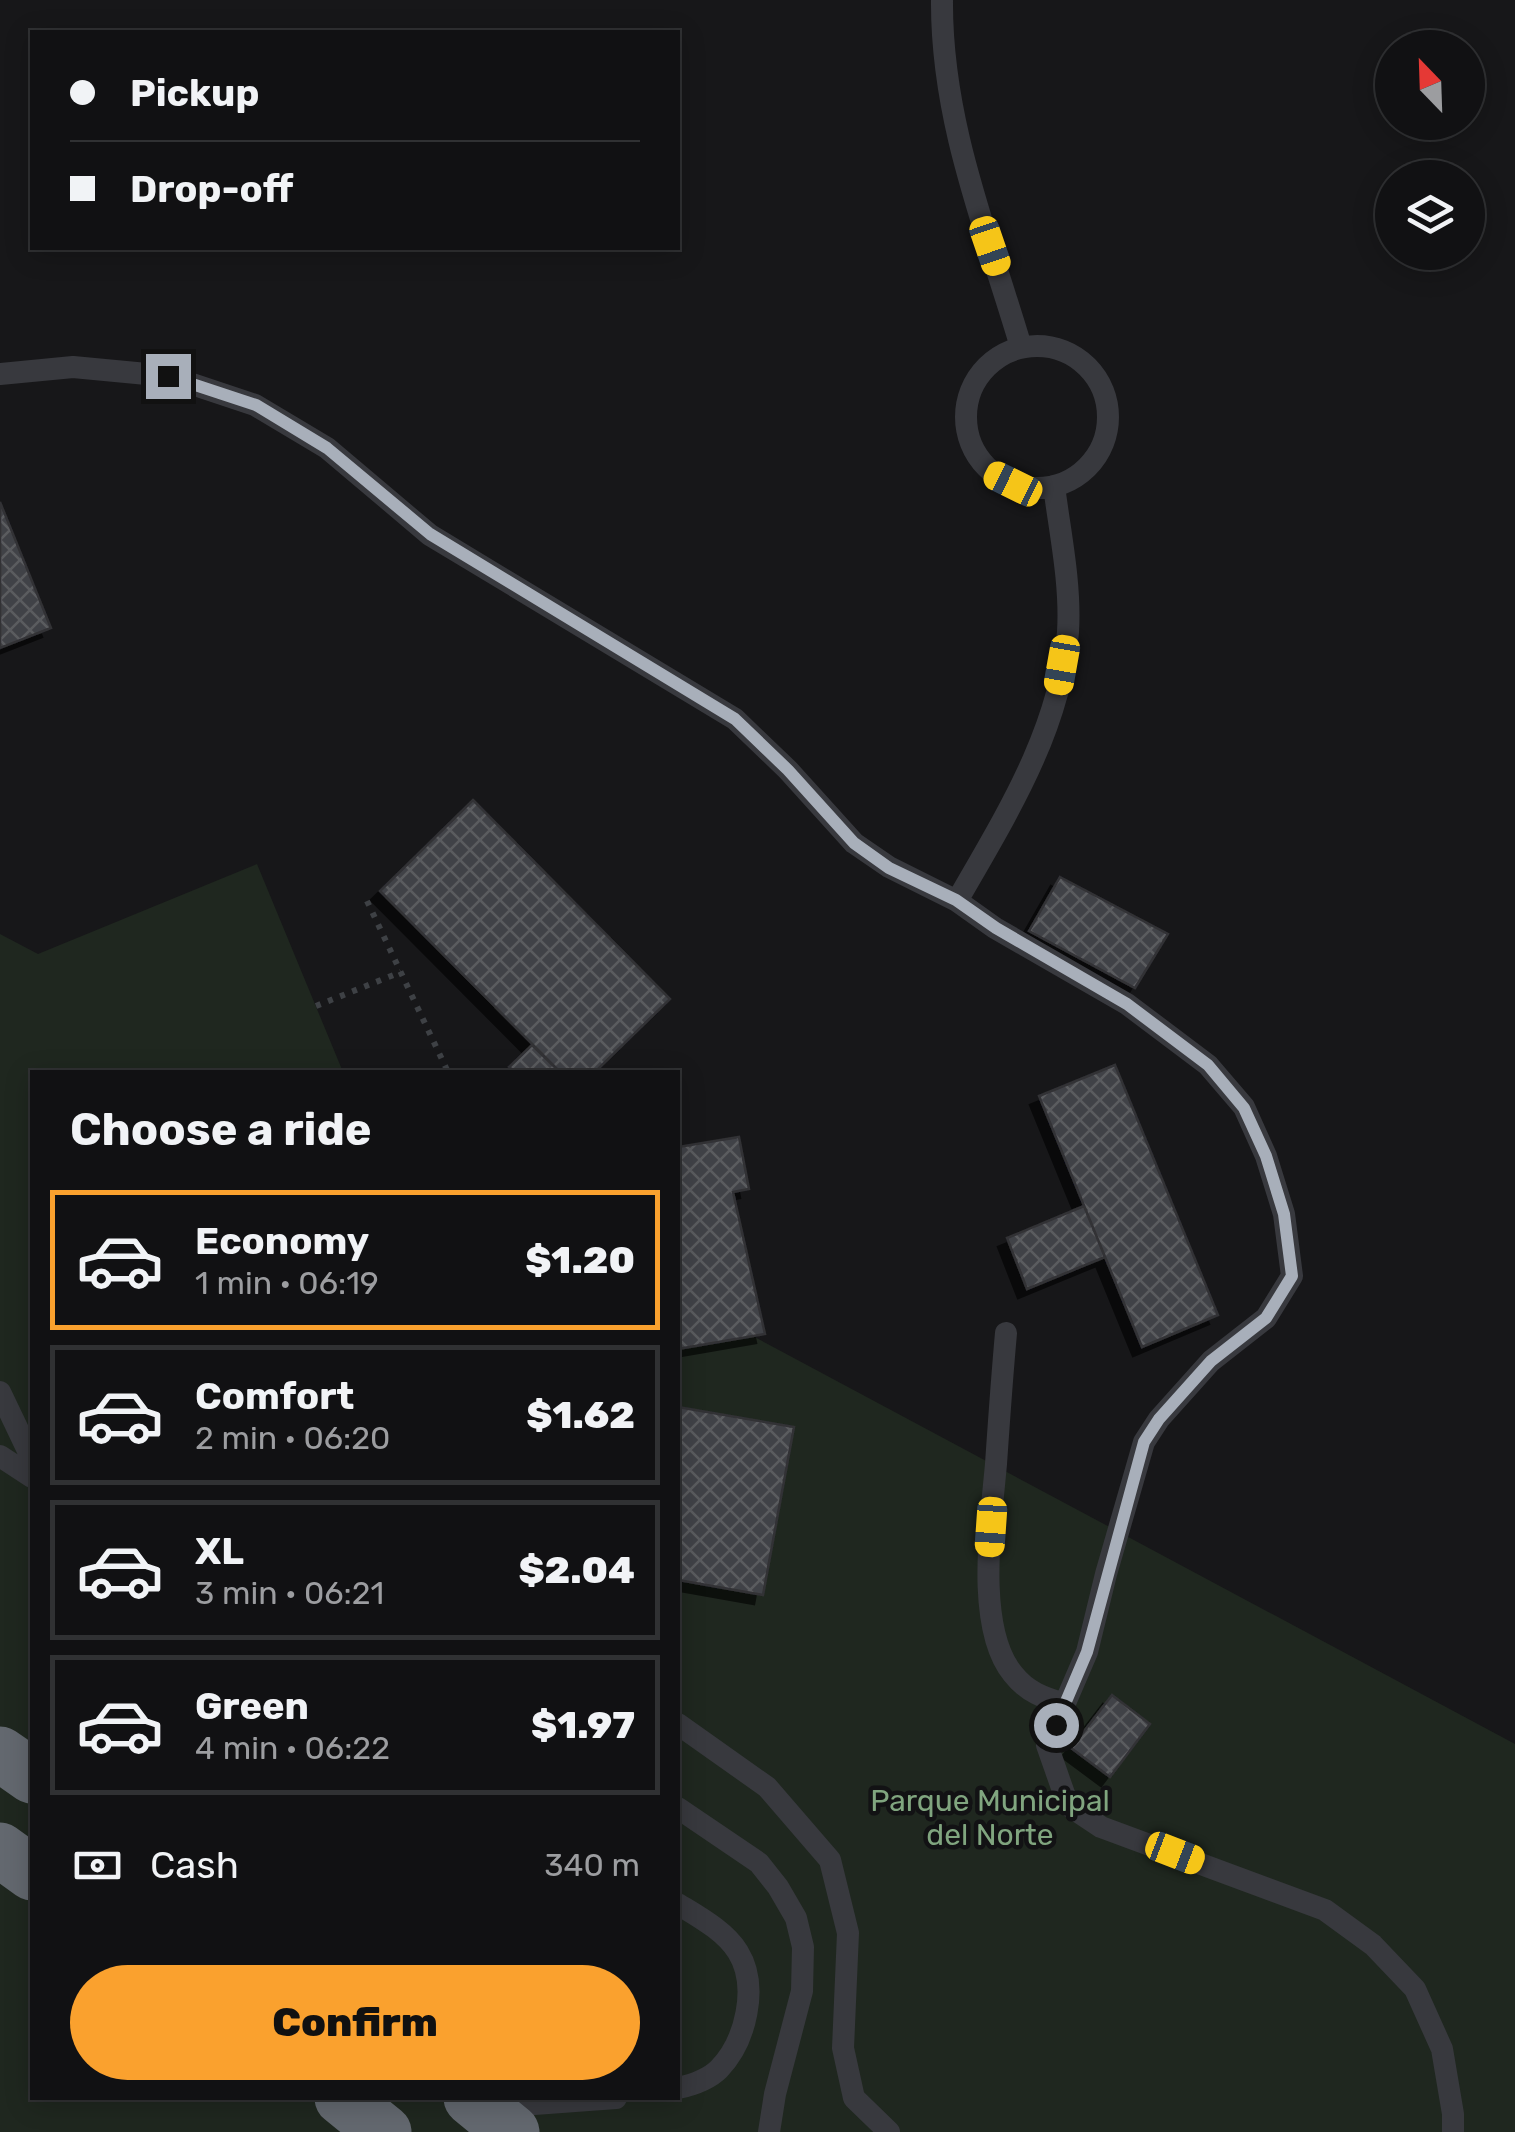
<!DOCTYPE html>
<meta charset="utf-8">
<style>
:root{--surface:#111113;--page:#1a1a1c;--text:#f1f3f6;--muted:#9c9da0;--line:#303133;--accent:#faa12e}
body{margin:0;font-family:Rubik,sans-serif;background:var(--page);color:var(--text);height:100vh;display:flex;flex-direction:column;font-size:38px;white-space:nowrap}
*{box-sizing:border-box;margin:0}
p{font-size:32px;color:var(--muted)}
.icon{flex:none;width:55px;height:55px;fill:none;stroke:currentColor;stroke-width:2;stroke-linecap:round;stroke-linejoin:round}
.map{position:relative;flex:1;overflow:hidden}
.panel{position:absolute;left:30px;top:1070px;width:650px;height:1030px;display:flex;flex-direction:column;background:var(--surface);border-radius:0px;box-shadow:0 5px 25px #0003,0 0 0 2px var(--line)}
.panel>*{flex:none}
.top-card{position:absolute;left:30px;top:30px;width:650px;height:220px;border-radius:0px;box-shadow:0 5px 25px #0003,0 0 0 2px var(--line);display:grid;align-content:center;height:220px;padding:0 40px;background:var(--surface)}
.needle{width:65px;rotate:337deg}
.fabs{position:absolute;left:1375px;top:30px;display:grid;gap:20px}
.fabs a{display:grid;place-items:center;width:110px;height:110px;border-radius:50%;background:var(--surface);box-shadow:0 5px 25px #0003,0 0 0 2px var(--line);font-size:50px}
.end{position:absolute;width:45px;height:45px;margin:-22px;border:12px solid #a8afba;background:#111;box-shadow:0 0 0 5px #111}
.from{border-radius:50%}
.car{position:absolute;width:30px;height:60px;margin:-30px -15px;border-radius:12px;box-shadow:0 0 8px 2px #0007;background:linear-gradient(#f5c518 24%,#345 0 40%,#f5c518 0 76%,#345 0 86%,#f5c518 0)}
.top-card b{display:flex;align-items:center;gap:35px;height:95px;font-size:38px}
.top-card b+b{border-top:2px solid var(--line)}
.top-card i{width:25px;height:25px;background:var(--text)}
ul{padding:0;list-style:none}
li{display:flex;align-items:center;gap:30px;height:140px;margin:0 20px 15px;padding:0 20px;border:5px solid var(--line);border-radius:0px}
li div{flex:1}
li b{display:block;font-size:38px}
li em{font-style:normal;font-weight:800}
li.selected{border-color:var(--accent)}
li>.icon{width:90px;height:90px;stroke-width:1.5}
h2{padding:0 40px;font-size:45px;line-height:120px}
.pay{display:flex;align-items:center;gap:25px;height:110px;padding:0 40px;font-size:38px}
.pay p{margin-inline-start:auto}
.action{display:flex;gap:20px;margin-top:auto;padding:20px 40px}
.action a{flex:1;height:115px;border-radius:60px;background:var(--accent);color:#111;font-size:40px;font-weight:800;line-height:115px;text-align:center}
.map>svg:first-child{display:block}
.green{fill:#1f271f}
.building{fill:url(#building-cross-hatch);stroke:#313135;stroke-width:2.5;filter:url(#shadow)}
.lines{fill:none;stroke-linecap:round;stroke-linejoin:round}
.path{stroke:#3e4145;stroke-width:6;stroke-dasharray:5 8;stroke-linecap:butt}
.lane{stroke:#38393e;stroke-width:22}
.highway{stroke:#63686f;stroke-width:55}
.route{stroke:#a8afba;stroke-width:12}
.labels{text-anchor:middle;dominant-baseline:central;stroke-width:9;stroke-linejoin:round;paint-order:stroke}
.park-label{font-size:30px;fill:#80a57f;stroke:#121214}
</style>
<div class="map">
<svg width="1515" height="2132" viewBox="0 0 1515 2132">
<defs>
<pattern id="building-cross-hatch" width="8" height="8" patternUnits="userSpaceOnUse" patternTransform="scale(2.5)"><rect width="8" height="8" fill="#414246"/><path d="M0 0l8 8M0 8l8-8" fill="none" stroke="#5a5b5f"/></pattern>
<filter id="shadow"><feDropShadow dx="-9" dy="9" stdDeviation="0" flood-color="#0009"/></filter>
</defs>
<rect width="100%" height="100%" fill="#171719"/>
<!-- green -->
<path class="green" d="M257 864 343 1072H32V2098H678V1296L1515 1744V2132H0V934L38 954Z"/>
<!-- building -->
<path class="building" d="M0 502 51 628 0 648Z
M473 800 670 999 595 1072H560L380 891Z
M1060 877 1168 934 1135 988 1029 931Z
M532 1045 560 1072H515L509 1067Z
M1115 1065 1218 1315 1142 1347 1039 1096Z
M739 1137 749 1189 733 1192 765 1334 678 1349V1147Z
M1084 1206 1105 1257 1027 1289 1007 1238Z
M678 1407 794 1427 763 1595 678 1580Z
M1112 1695 1150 1724 1110 1777 1071 1748Z"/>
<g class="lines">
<!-- path -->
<path class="path" d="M367 901 448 1072
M316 1006 401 972"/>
<!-- lane -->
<path class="lane" d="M942 0C941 122 987 232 1021 347
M966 417a71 71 0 1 1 142 0a71 71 0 1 1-142 0Z
M0 374 73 367 168 376 255 405 327 448 430 535 735 719 788 770 854 843 889 867 957 901 995 928 1127 1004 1208 1065 1244 1107 1266 1156 1284 1214 1292 1276 1266 1318 1211 1361 1159 1419 1144 1442 1106 1574 1087 1652 1047 1745 1068 1805 1101 1827 1325 1910 1373 1945 1415 1989 1442 2049 1453 2114V2132
M957 901C1005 817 1060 731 1068 632 1071 584 1060 533 1054 486
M1006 1333C1002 1377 999 1420 996 1464 991 1521 975 1628 1013 1674 1027 1692 1044 1698 1065 1704
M0 1392 32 1459
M0 1456 32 1477
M678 1724 767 1787 830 1860 848 1933 843 2048 854 2098 889 2132
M678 1808 759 1863 778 1887 796 1918 803 1947 802 1991 775 2094 769 2132
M678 1904C699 1917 725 1931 738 1952 759 1986 746 2041 719 2069 709 2079 692 2085 678 2088
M495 2107 616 2098"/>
<!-- highway -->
<path class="highway" d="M0 1754 32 1776
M0 1850 32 1873
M342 2098 384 2132
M471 2098 512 2132"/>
</g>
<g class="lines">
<!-- route -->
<path class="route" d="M168 376 256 405 327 448 430 534 735 719 788 770 854 843 889 868 956 900 996 928 1127 1004 1208 1065 1244 1108 1266 1156 1284 1214 1292 1276 1266 1318 1211 1361 1159 1419 1144 1442 1087 1652 1056 1725"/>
</g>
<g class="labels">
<!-- park labels -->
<g class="park-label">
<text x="990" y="1801">Parque Municipal<tspan x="990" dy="34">del Norte</tspan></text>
</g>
</g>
</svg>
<div class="fabs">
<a><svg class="needle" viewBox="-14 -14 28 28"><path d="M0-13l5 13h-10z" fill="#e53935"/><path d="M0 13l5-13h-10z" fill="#9c9da0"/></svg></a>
<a><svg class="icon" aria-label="layers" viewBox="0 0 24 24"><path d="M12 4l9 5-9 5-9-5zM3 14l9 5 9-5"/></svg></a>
</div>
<i class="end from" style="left:1056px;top:1725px"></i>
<i class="end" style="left:168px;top:376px"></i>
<i class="car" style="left:990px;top:246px;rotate:161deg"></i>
<i class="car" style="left:1013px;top:484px;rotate:296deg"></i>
<i class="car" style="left:1062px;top:665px;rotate:190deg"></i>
<i class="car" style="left:991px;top:1527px;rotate:184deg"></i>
<i class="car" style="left:1175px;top:1853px;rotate:111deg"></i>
<div class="top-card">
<b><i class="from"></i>Pickup</b>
<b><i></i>Drop-off</b>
</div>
<section class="panel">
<h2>Choose a ride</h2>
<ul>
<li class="selected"><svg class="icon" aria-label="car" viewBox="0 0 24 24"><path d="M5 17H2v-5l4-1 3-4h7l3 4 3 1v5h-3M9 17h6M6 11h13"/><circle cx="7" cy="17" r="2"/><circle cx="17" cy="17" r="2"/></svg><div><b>Economy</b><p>1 min · 06:19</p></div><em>$1.20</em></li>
<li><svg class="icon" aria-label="car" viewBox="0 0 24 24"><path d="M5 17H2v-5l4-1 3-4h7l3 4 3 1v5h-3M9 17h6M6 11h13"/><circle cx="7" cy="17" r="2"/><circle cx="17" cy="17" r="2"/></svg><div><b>Comfort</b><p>2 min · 06:20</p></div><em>$1.62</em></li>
<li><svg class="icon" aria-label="car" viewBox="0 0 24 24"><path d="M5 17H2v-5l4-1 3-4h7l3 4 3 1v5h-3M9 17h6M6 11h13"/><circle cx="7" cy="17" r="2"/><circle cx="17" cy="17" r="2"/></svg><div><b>XL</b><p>3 min · 06:21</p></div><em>$2.04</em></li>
<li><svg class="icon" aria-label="car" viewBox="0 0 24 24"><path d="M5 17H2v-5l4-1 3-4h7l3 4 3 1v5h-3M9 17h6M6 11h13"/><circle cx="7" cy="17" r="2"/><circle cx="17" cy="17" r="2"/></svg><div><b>Green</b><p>4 min · 06:22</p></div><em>$1.97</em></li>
</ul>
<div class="pay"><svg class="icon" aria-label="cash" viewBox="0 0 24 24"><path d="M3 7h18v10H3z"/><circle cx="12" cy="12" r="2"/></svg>Cash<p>340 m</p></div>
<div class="action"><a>Confirm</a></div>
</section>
</div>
